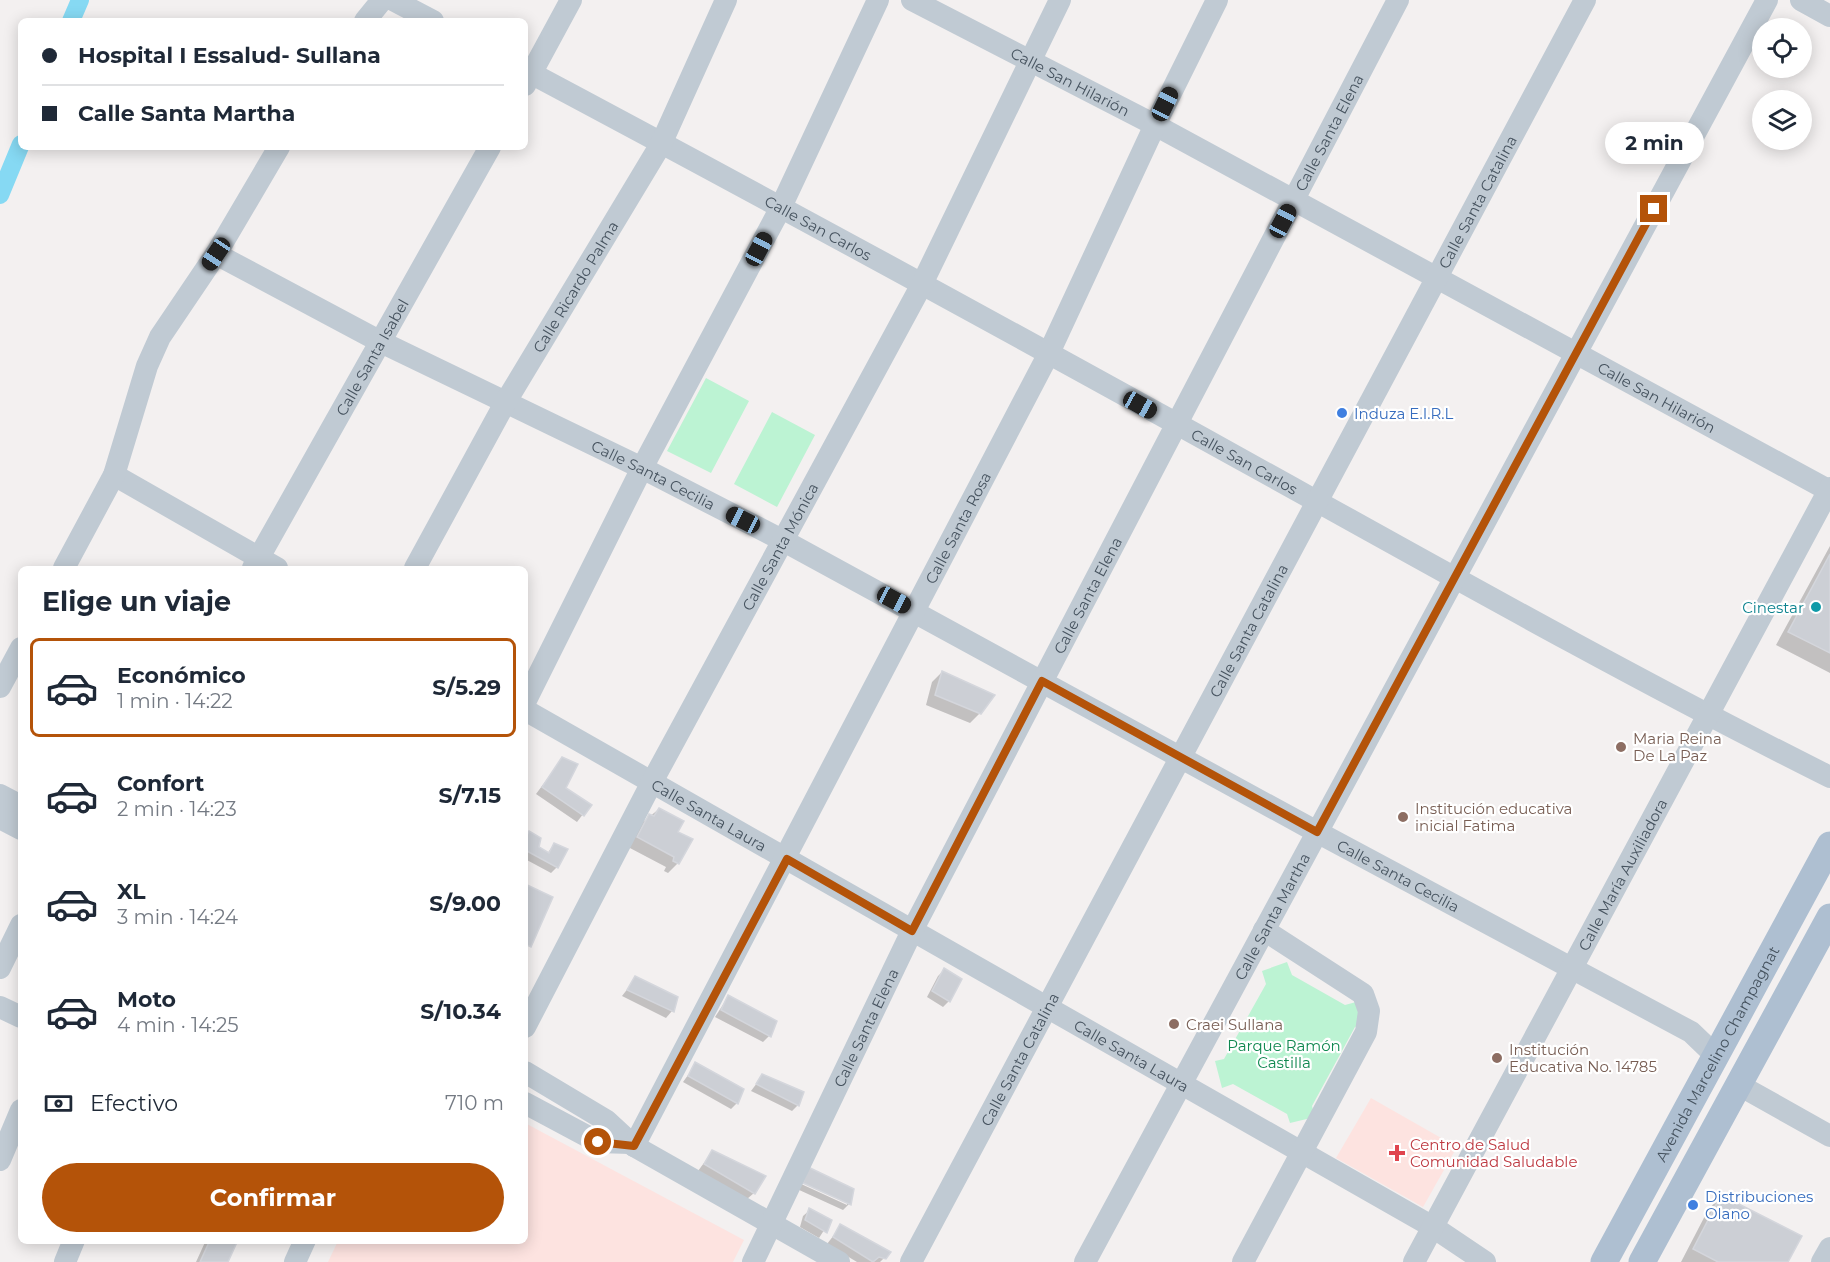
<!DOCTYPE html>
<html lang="es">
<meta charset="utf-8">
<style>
:root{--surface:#fff;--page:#f2f2f3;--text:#1f2937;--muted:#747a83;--line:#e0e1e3;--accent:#b45309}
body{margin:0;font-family:Montserrat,sans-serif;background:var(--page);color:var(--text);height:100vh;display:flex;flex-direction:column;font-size:22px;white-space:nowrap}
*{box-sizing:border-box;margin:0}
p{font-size:20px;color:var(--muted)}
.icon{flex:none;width:33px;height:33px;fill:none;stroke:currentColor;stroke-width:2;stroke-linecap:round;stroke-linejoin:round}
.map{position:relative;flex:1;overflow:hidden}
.side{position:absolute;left:18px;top:566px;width:510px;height:678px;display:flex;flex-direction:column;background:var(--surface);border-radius:9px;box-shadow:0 3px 15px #0003}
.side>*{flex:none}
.top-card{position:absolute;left:18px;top:18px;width:510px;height:132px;border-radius:9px;box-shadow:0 3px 15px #0003;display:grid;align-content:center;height:132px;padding:0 24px;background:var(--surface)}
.controls{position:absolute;left:1752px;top:18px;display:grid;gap:12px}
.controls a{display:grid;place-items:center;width:60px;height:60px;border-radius:50%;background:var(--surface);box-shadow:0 3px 15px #0003;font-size:30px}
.end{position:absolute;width:27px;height:27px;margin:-14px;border:8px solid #b45309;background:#fff;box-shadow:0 0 0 3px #fff}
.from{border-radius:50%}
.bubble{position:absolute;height:42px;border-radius:21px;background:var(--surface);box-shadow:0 3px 15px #0003;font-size:20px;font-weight:700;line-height:42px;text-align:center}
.car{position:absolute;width:18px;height:36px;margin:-18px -9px;border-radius:8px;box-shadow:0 0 4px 2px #0007;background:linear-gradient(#222 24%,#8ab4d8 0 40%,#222 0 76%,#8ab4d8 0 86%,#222 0)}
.top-card b{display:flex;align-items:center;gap:21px;height:57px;font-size:22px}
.top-card b+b{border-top:2px solid var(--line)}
.top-card i{width:15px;height:15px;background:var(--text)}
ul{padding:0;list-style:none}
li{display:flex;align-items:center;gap:18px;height:99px;margin:0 12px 9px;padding:0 12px;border:3px solid transparent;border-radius:9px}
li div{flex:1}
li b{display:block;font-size:22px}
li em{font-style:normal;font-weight:700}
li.selected{border-color:var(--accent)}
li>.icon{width:54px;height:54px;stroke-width:1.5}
h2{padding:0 24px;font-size:27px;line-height:72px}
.pay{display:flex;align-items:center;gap:15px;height:66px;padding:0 24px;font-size:22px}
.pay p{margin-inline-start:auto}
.cta{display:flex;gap:12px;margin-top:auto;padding:12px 24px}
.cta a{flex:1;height:69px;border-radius:36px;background:var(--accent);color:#fff;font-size:24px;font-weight:700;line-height:69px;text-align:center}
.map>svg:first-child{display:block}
.medical{fill:#fde3e0}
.green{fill:#bcf3d3}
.shadow{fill:#0003}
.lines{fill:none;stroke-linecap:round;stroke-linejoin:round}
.canal{stroke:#86d9f3;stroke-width:18}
.building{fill:#cccfd5;stroke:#d4d6dc;stroke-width:1.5}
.minor{stroke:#c0cad3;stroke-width:22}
.major{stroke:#aebfd1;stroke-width:27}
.route{stroke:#b45309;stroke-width:8}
.shop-dot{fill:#3f7fe0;stroke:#fff;stroke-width:2}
.culture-dot{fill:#0f9aa8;stroke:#fff;stroke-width:2}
.education-dot{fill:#8d6e63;stroke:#fff;stroke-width:2}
.health-dot{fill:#e0444e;stroke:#fff;stroke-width:2}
.labels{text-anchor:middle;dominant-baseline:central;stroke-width:4.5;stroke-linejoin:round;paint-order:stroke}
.street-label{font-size:15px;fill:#46535f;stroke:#fff}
.shop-label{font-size:15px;fill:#366cbe;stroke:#fff;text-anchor:start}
.culture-label{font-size:15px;fill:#0d838f;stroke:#fff;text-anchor:end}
.education-label{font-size:15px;fill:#785e54;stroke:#fff;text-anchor:start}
.park-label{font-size:15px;fill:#108850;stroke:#fff}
.health-label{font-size:15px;fill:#be3a42;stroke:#fff;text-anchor:start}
</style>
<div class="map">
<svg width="1830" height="1262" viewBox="0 0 1830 1262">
<rect width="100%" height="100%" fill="#f3f0f0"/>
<!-- medical -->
<path class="medical" d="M1371 1098 1457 1147 1423 1207 1336 1158Z
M525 1123 744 1240 733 1262H328L338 1241 525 1240Z"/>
<!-- green -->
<path class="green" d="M706 378 749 401 711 473 667 451Z
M772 412 815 435 777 507 734 484Z
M1287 962 1292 975 1345 1005 1356 1002 1364 1023 1355 1027 1312 1106 1315 1117 1290 1123 1287 1114 1233 1084 1222 1088 1215 1061 1224 1059 1266 984 1262 971Z"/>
<!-- shadow -->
<path class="shadow" d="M1830 546V673L1776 645Z
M942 672 980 713 970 723 926 705 932 682Z
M562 759 564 788 590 805 577 822 536 794Z
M659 809 676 832 678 863 668 873 664 871 666 867 628 847 639 825Z
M530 833 537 848 547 854 554 844 557 867 551 873 525 859V838Z
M944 970 949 1001 943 1007 927 997 938 976Z
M636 978 677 998 672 1011 666 1018 622 996Z
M728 997 769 1036 763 1042 715 1017Z
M696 1064 737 1103 731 1109 683 1082Z
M763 1075 798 1105 792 1111 751 1091Z
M712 1152 754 1193 747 1199 698 1171Z
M799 1183 847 1205V1201L849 1204 843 1210 797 1189Z
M1721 1196 1786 1262H1681L1708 1210Z
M810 1210 830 1221 819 1238 800 1227 803 1216Z
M841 1226 889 1253 880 1262H857L827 1244Z
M206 1240H236L226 1262H196Z"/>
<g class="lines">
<!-- canal -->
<path class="canal" d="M71 21 80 0
M0 195 21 144"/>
</g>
<!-- building -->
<path class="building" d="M1830 554V653L1788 632Z
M942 671 995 695 981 714 935 695Z
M562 757 578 764 566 788 592 805 584 816 542 787Z
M659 808 684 821 678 832 693 839 679 864 673 861 674 857 637 837 649 814 654 816Z
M529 831 541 838 539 847 549 853 554 843 568 849 558 868 525 850V840Z
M525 884 553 897 531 947 525 944Z
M944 968 962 979 950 1002 932 991Z
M635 976 678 997 674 1012 627 990Z
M728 995 777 1021 771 1037 721 1010Z
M695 1062 744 1089 738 1104 688 1076Z
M762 1074 804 1092 799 1106 756 1084Z
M712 1150 766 1176 755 1194 704 1164Z
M808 1167 854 1189 851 1205 803 1183Z
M1721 1195 1802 1236 1788 1262H1718L1693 1249Z
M809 1208 832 1220 827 1233 805 1220Z
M840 1224 891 1252 886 1259 879 1257 873 1262 833 1237Z
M210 1240H238L228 1262H200Z"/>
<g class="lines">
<!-- minor -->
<g class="minor">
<path d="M393 0 433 21"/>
<path id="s1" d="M912 0 1155 125 1830 491"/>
<path d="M1801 0 1830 16"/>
<path d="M365 21 382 0"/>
<path id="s2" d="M525 70C790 211 1055 356 1318 502 1487 596 1656 690 1830 777"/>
<path d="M525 85 571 0"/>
<path id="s3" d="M216 254 381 342 642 468 784 541 1317 832 1691 1032 1716 1056"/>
<path d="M114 475 277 568"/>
<path d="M64 568 114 475 147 366 160 337 216 254 279 147"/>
<path id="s4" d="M253 568 490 147"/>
<path id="s5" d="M415 568 505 403 661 144 726 0"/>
<path d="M0 687 21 648"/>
<path d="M525 702 642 468 780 209 878 0"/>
<path id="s6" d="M525 710 1433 1227 1485 1262"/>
<path d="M0 795 21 806"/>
<path d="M0 818 21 829"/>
<path d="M0 968 21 925"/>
<path d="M0 1007 21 1017"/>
<path id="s7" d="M525 1027 652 782 921 286 1060 0"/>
<path d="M525 1072 607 1121 634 1146 839 1262"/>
<path d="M1739 1085 1830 1136"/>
<path d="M525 1103 598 1142 630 1143"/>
<path id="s8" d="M634 1146 1048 355 1155 125 1217 0"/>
<path d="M0 1160 21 1110"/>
<path d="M65 1262 74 1240"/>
<path d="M295 1262 305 1240"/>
<path id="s9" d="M753 1262 912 931 1398 0"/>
<path id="s10" d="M911 1262 1585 0"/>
<path id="s11" d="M1085 1262 1767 0"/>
<path d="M1243 1262 1366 1032 1369 1011 1363 994 1264 930"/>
<path id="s12" d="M1414 1262 1830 488"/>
<path d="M1822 1262 1830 1248"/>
</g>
<!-- major -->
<g class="major">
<path id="s13" d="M1604 1262 1830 845"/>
<path d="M1642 1262 1830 917"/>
</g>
</g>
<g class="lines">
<!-- route -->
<path class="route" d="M598 1142 634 1146 787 859 912 931 1042 681 1317 832 1654 209"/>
</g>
<!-- markers -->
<g class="shop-dot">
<circle cx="1342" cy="413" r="6"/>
<circle cx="1693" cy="1205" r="6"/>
</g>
<circle class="culture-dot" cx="1816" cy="607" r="6"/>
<g class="education-dot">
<circle cx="1621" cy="747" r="6"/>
<circle cx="1403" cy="817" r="6"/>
<circle cx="1174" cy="1024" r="6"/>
<circle cx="1497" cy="1058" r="6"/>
</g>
<path class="health-dot" d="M1394 1144h6v6h6v6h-6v6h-6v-6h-6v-6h6z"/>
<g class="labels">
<!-- street labels -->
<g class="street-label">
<text stroke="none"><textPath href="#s1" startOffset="178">Calle San Hilarión</textPath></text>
<text stroke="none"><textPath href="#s9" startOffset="1268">Calle Santa Elena</textPath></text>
<text stroke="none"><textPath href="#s10" startOffset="1202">Calle Santa Catalina</textPath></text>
<text stroke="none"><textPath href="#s2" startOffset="333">Calle San Carlos</textPath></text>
<text stroke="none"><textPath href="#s5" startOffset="324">Calle Ricardo Palma</textPath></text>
<text stroke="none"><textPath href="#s4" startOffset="242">Calle Santa Isabel</textPath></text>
<text stroke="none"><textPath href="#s1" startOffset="844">Calle San Hilarión</textPath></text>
<text stroke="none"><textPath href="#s2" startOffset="819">Calle San Carlos</textPath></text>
<text stroke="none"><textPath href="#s3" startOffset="490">Calle Santa Cecilia</textPath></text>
<text stroke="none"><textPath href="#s8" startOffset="698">Calle Santa Rosa</textPath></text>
<text stroke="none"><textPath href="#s7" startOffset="544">Calle Santa Mónica</textPath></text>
<text stroke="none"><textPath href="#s9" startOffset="746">Calle Santa Elena</textPath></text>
<text stroke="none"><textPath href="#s10" startOffset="716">Calle Santa Catalina</textPath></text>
<text stroke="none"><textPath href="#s6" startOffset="212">Calle Santa Laura</textPath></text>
<text stroke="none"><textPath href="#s12" startOffset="440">Calle María Auxiliadora</textPath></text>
<text stroke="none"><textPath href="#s3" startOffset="1336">Calle Santa Cecilia</textPath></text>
<text stroke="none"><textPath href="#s11" startOffset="393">Calle Santa Martha</textPath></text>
<text stroke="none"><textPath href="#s9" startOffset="260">Calle Santa Elena</textPath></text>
<text stroke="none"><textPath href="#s13" startOffset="237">Avenida Marcelino Champagnat</textPath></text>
<text stroke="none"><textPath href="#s6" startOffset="698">Calle Santa Laura</textPath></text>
<text stroke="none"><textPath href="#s10" startOffset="230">Calle Santa Catalina</textPath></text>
</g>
<!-- shop labels -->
<g class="shop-label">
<text x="1354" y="413">Induza E.I.R.L</text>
<text x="1705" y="1196">Distribuciones<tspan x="1705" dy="17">Olano</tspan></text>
</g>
<!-- culture labels -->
<g class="culture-label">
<text x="1804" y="607">Cinestar</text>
</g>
<!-- education labels -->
<g class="education-label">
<text x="1633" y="738">Maria Reina<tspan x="1633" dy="17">De La Paz</tspan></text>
<text x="1415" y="808">Institución educativa<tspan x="1415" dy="17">inicial Fatima</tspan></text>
<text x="1186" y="1024">Craei Sullana</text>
<text x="1509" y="1049">Institución<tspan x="1509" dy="17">Educativa No. 14785</tspan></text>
</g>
<!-- park labels -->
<g class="park-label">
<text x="1284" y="1045">Parque Ramón<tspan x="1284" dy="17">Castilla</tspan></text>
</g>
<!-- health labels -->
<g class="health-label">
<text x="1410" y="1144">Centro de Salud<tspan x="1410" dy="17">Comunidad Saludable</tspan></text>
</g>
</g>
</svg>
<div class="controls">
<a><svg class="icon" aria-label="locate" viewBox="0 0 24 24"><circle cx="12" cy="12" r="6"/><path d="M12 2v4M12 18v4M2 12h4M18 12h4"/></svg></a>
<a><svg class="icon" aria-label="layers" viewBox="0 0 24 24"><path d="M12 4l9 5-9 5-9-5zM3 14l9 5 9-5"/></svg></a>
</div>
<i class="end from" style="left:598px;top:1142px"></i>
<i class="end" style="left:1654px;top:209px"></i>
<div class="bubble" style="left:1605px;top:122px;width:99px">2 min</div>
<i class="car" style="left:1165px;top:104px;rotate:26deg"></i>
<i class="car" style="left:1283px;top:221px;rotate:28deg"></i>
<i class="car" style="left:759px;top:249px;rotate:28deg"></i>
<i class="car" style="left:216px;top:254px;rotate:214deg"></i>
<i class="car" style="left:1140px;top:405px;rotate:119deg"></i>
<i class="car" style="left:743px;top:520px;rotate:297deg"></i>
<i class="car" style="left:894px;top:600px;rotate:118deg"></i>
<div class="top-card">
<b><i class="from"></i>Hospital I Essalud- Sullana</b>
<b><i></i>Calle Santa Martha</b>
</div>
<section class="side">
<h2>Elige un viaje</h2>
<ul>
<li class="selected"><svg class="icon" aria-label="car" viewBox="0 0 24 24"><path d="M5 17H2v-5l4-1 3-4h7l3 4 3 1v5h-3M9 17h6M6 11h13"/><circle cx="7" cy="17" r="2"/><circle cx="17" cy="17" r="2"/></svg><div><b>Económico</b><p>1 min · 14:22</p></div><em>S/5.29</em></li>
<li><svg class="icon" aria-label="car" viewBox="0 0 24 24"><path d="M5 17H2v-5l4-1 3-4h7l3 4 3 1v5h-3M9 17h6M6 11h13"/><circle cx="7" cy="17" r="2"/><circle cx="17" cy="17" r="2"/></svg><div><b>Confort</b><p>2 min · 14:23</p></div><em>S/7.15</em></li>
<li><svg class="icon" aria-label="car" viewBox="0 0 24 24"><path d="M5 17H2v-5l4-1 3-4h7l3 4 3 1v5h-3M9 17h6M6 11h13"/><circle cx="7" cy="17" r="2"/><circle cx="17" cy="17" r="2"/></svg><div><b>XL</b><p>3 min · 14:24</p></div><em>S/9.00</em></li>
<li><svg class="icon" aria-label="car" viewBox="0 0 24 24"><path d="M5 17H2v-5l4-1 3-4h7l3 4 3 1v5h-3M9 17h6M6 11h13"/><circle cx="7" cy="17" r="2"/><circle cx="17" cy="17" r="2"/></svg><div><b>Moto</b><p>4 min · 14:25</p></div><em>S/10.34</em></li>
</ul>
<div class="pay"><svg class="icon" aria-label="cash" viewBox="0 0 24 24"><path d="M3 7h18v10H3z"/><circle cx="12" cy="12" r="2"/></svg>Efectivo<p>710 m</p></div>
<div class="cta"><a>Confirmar</a></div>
</section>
</div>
